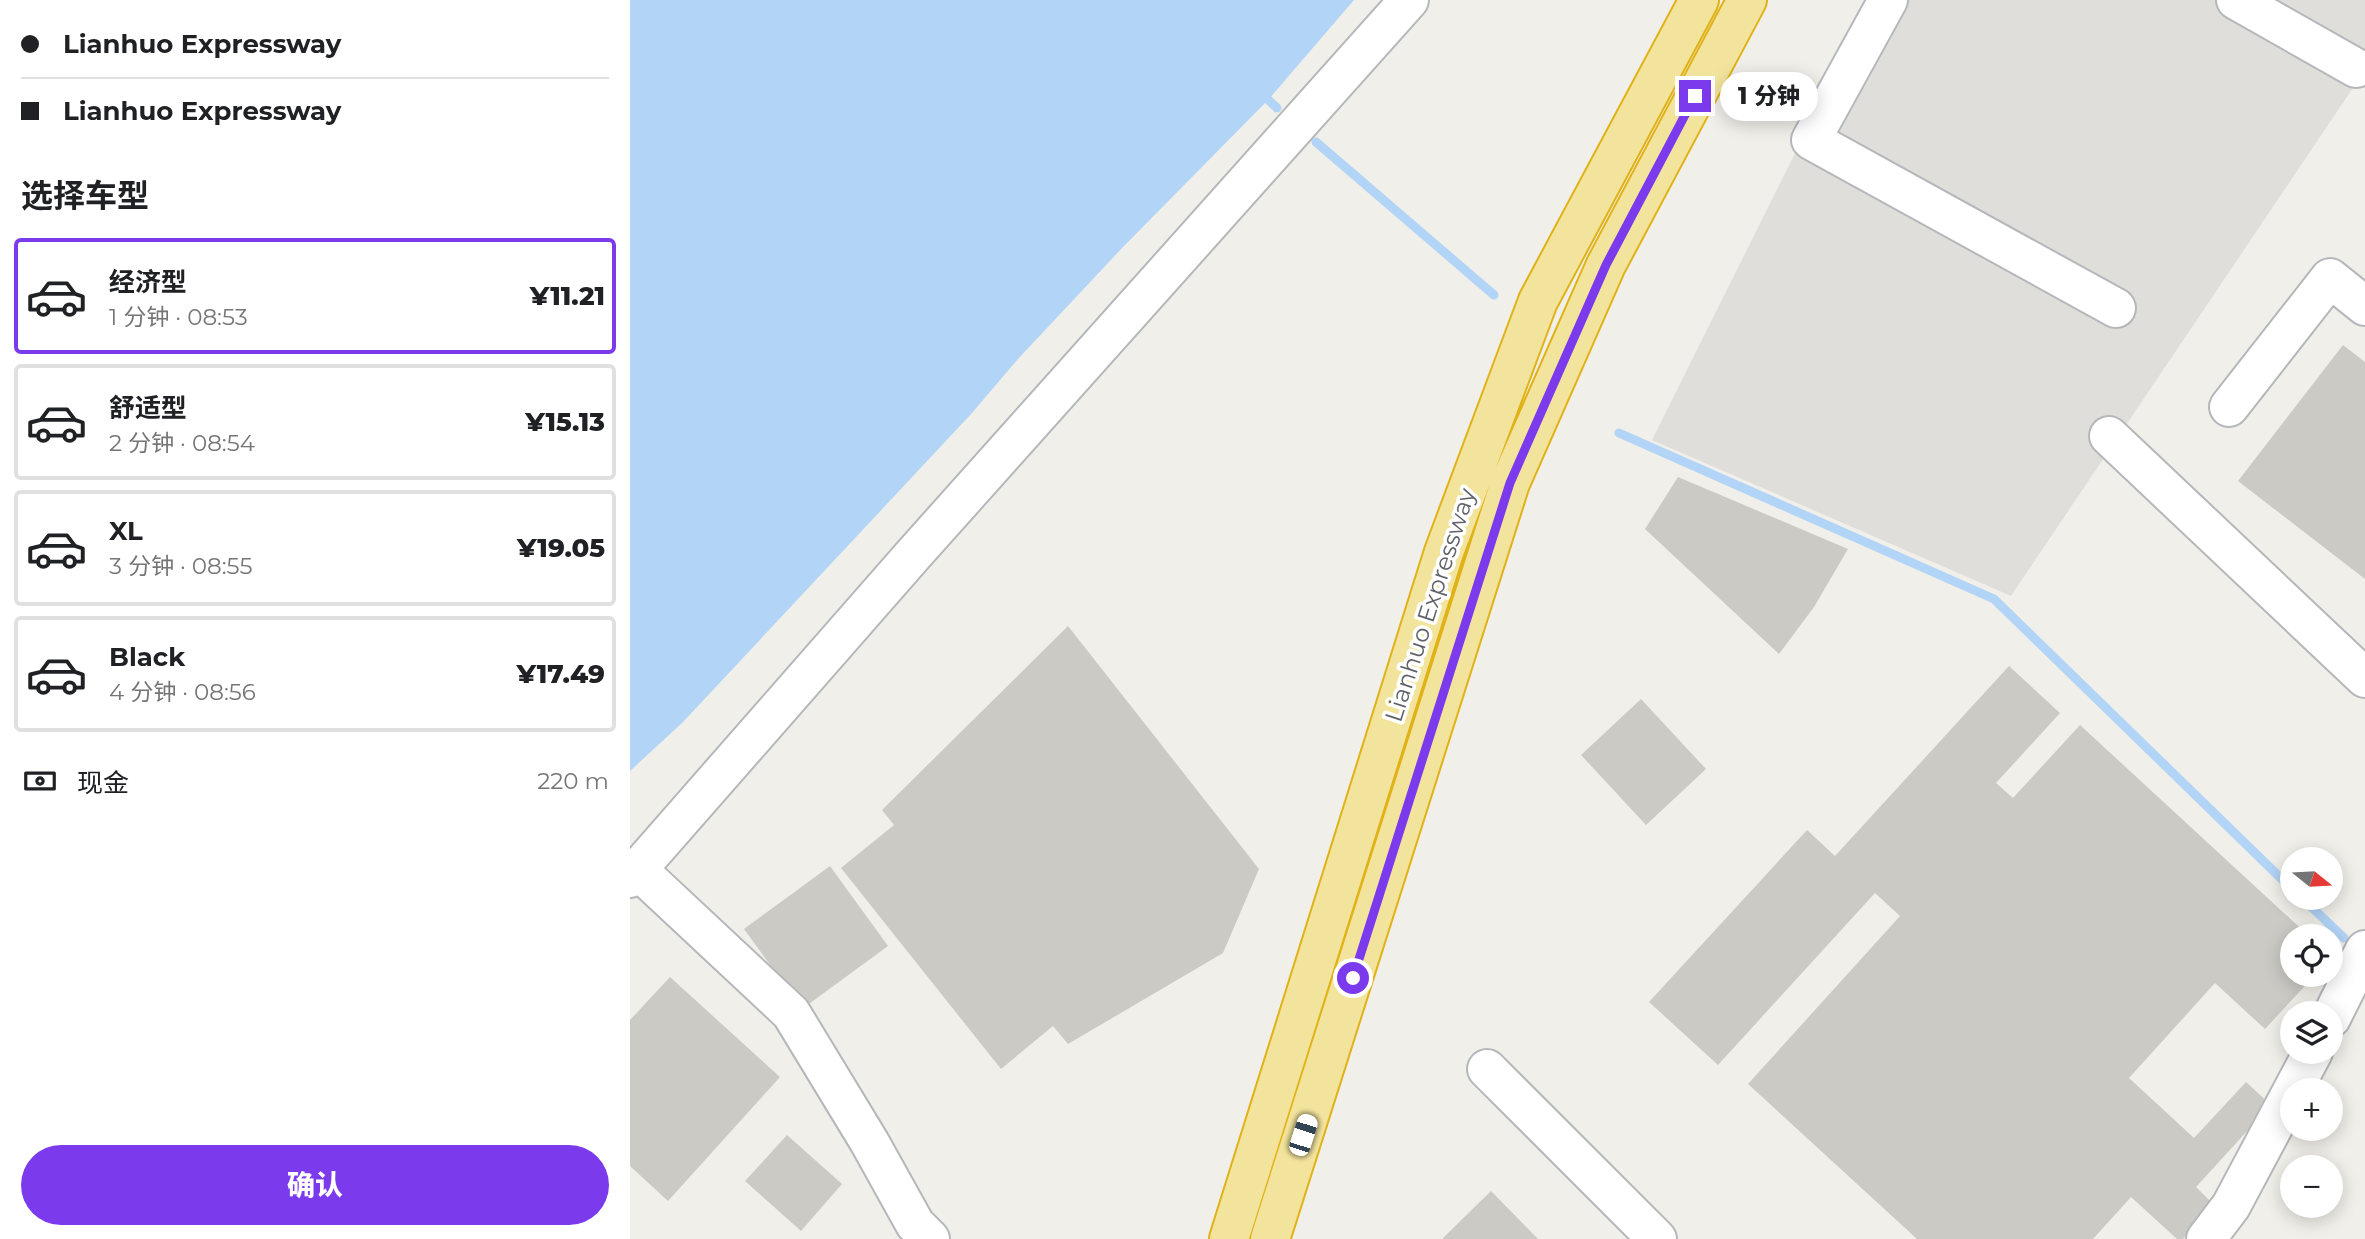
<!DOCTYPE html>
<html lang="zh">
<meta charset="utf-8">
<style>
:root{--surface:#fff;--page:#f2f2f2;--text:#202124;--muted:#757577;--line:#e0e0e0;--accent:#7c3aed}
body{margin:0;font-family:Montserrat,"Noto Sans SC",sans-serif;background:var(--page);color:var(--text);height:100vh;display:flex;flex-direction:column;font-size:26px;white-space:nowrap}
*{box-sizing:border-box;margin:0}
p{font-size:23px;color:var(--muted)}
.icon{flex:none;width:38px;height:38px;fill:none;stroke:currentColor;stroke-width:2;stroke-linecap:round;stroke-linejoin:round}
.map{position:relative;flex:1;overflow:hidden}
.drawer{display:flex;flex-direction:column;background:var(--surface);width:630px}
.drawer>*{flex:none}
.banner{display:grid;align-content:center;height:154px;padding:0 21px;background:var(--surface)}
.needle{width:46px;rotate:108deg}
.controls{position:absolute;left:1650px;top:847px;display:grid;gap:14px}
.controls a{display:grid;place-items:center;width:63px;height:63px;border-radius:50%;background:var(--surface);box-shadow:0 4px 18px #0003;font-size:35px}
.end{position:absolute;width:32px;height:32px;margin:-16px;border:9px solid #7c3aed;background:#fff;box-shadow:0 0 0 4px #fff}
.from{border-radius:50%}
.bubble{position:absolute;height:49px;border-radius:24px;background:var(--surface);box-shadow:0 4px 18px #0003;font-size:23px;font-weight:800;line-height:49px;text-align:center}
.car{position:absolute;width:21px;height:42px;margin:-21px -10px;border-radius:9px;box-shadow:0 0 5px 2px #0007;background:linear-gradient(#fff 24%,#345 0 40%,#fff 0 76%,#345 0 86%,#fff 0)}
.banner b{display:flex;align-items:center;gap:24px;height:66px;font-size:26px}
.banner b+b{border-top:2px solid var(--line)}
.banner i{width:18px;height:18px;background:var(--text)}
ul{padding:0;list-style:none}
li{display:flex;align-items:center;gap:21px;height:116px;margin:0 14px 10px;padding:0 7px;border:4px solid var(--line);border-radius:7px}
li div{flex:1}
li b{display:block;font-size:26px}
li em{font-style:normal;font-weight:800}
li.current{border-color:var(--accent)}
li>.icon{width:63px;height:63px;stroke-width:1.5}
h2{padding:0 21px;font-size:32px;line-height:84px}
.pay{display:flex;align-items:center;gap:18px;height:77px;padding:0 21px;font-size:26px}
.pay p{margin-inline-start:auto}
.primary-button{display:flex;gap:14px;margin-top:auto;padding:14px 21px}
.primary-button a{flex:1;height:80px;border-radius:42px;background:var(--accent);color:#fff;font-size:28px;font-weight:800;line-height:80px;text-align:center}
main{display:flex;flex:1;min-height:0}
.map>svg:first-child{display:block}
.industrial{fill:#dfdedb}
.water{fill:#b2d4f7}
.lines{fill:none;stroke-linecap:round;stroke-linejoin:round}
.stream{stroke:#b2d4f7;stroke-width:9}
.building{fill:#cccac5}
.minor-casing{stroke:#b6b7bb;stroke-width:42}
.highway-casing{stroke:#e1b217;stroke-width:42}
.minor{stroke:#fff;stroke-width:38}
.highway{stroke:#f3e49d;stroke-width:38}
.route{stroke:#7c3aed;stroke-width:9}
.labels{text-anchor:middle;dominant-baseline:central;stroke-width:7;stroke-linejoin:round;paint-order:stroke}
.street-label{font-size:24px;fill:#606267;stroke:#fff}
</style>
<main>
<section class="drawer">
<div class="banner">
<b><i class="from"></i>Lianhuo Expressway</b>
<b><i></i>Lianhuo Expressway</b>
</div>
<h2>选择车型</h2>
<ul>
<li class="current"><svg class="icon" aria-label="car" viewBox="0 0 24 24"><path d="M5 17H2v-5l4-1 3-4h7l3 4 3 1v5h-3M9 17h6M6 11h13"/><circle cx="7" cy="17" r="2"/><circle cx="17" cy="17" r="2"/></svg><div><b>经济型</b><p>1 分钟 · 08:53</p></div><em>¥11.21</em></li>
<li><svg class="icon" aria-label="car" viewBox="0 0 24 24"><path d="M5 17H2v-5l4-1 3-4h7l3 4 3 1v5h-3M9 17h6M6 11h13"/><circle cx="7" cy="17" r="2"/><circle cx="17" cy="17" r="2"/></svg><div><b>舒适型</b><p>2 分钟 · 08:54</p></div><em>¥15.13</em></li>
<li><svg class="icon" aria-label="car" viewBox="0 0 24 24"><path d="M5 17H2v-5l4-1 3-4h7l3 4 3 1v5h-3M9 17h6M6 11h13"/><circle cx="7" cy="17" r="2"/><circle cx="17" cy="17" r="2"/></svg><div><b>XL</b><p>3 分钟 · 08:55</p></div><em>¥19.05</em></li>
<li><svg class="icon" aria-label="car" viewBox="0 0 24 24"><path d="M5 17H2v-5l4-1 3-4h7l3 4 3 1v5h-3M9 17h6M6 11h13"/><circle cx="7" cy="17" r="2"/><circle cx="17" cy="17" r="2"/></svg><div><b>Black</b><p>4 分钟 · 08:56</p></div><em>¥17.49</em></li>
</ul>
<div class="pay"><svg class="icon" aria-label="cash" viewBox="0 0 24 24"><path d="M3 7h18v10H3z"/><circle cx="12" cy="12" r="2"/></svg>现金<p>220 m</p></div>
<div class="primary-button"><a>确认</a></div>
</section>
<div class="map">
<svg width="1735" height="1239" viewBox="0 0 1735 1239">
<rect width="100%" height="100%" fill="#f0efe9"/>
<!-- industrial -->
<path class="industrial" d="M1251 0H1735V70L1381 596 1022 440 1212 59Z"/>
<!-- water -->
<path class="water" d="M0 0H724L638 100 493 247 387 360 342 413 53 722 0 771Z"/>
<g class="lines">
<!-- stream -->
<path class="stream" d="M631 93 647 108
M686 142 864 295
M989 433 1364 599 1662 889
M1672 898 1714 938"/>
</g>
<!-- building -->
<path class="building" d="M1713 345 1735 362V579L1608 481Z
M1048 477 1218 549 1184 607 1149 654 1015 529Z
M438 626 629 869 593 953 438 1044 423 1026 371 1069 211 868 264 825 252 810Z
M1379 666 1430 713 1366 783 1383 798 1450 725 1679 936H1662V975H1685L1635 1029 1585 983 1499 1078 1564 1138 1616 1082 1641 1105 1566 1187 1584 1205 1553 1239H1547L1501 1197 1463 1239H1287L1118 1084 1270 916 1245 893 1088 1065 1019 1002 1177 830 1205 856Z
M1011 699 1076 769 1016 825 951 755Z
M200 866 258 946 172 1009 114 929Z
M40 977 150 1077 38 1201 0 1166V1020Z
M157 1135 212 1184 171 1231 115 1181Z
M861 1191 908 1239H812Z"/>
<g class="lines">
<!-- minor casing -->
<g class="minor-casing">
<path id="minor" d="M1258 0 1181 140 1486 308
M1606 0 1726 68
M1599 407 1700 278 1735 306
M1479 436 1735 678
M8 870 161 1013 240 1143 285 1224 300 1239
M0 878 283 555 779 0
M1701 1018 1735 950
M857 1069 1027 1239
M1576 1239 1601 1206 1683 1052"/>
</g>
<!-- highway casing -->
<g class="highway-casing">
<path id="highway" d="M599 1239 814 552 908 301 1069 0
M640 1239 880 483 976 265 1117 0"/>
</g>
<!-- minor -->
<use href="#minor" class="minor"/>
<!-- highway -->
<use href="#highway" class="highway"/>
</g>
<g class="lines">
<!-- route -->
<path class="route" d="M723 978 880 483 976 265 1065 96"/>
</g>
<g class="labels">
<!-- street labels -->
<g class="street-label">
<text transform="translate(800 605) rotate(-72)">Lianhuo Expressway</text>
</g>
</g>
</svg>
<div class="controls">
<a><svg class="needle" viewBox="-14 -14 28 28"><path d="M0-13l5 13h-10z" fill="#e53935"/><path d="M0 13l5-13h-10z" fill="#757577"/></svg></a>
<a><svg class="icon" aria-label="locate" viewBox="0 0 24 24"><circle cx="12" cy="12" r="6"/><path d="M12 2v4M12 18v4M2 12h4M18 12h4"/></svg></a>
<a><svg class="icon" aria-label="layers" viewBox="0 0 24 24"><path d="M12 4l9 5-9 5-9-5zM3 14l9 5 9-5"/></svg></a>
<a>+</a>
<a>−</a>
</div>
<i class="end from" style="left:723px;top:978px"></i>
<i class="end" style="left:1065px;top:96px"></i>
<div class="bubble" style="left:1090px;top:72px;width:98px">1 分钟</div>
<i class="car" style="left:673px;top:1135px;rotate:18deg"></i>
</div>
</main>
